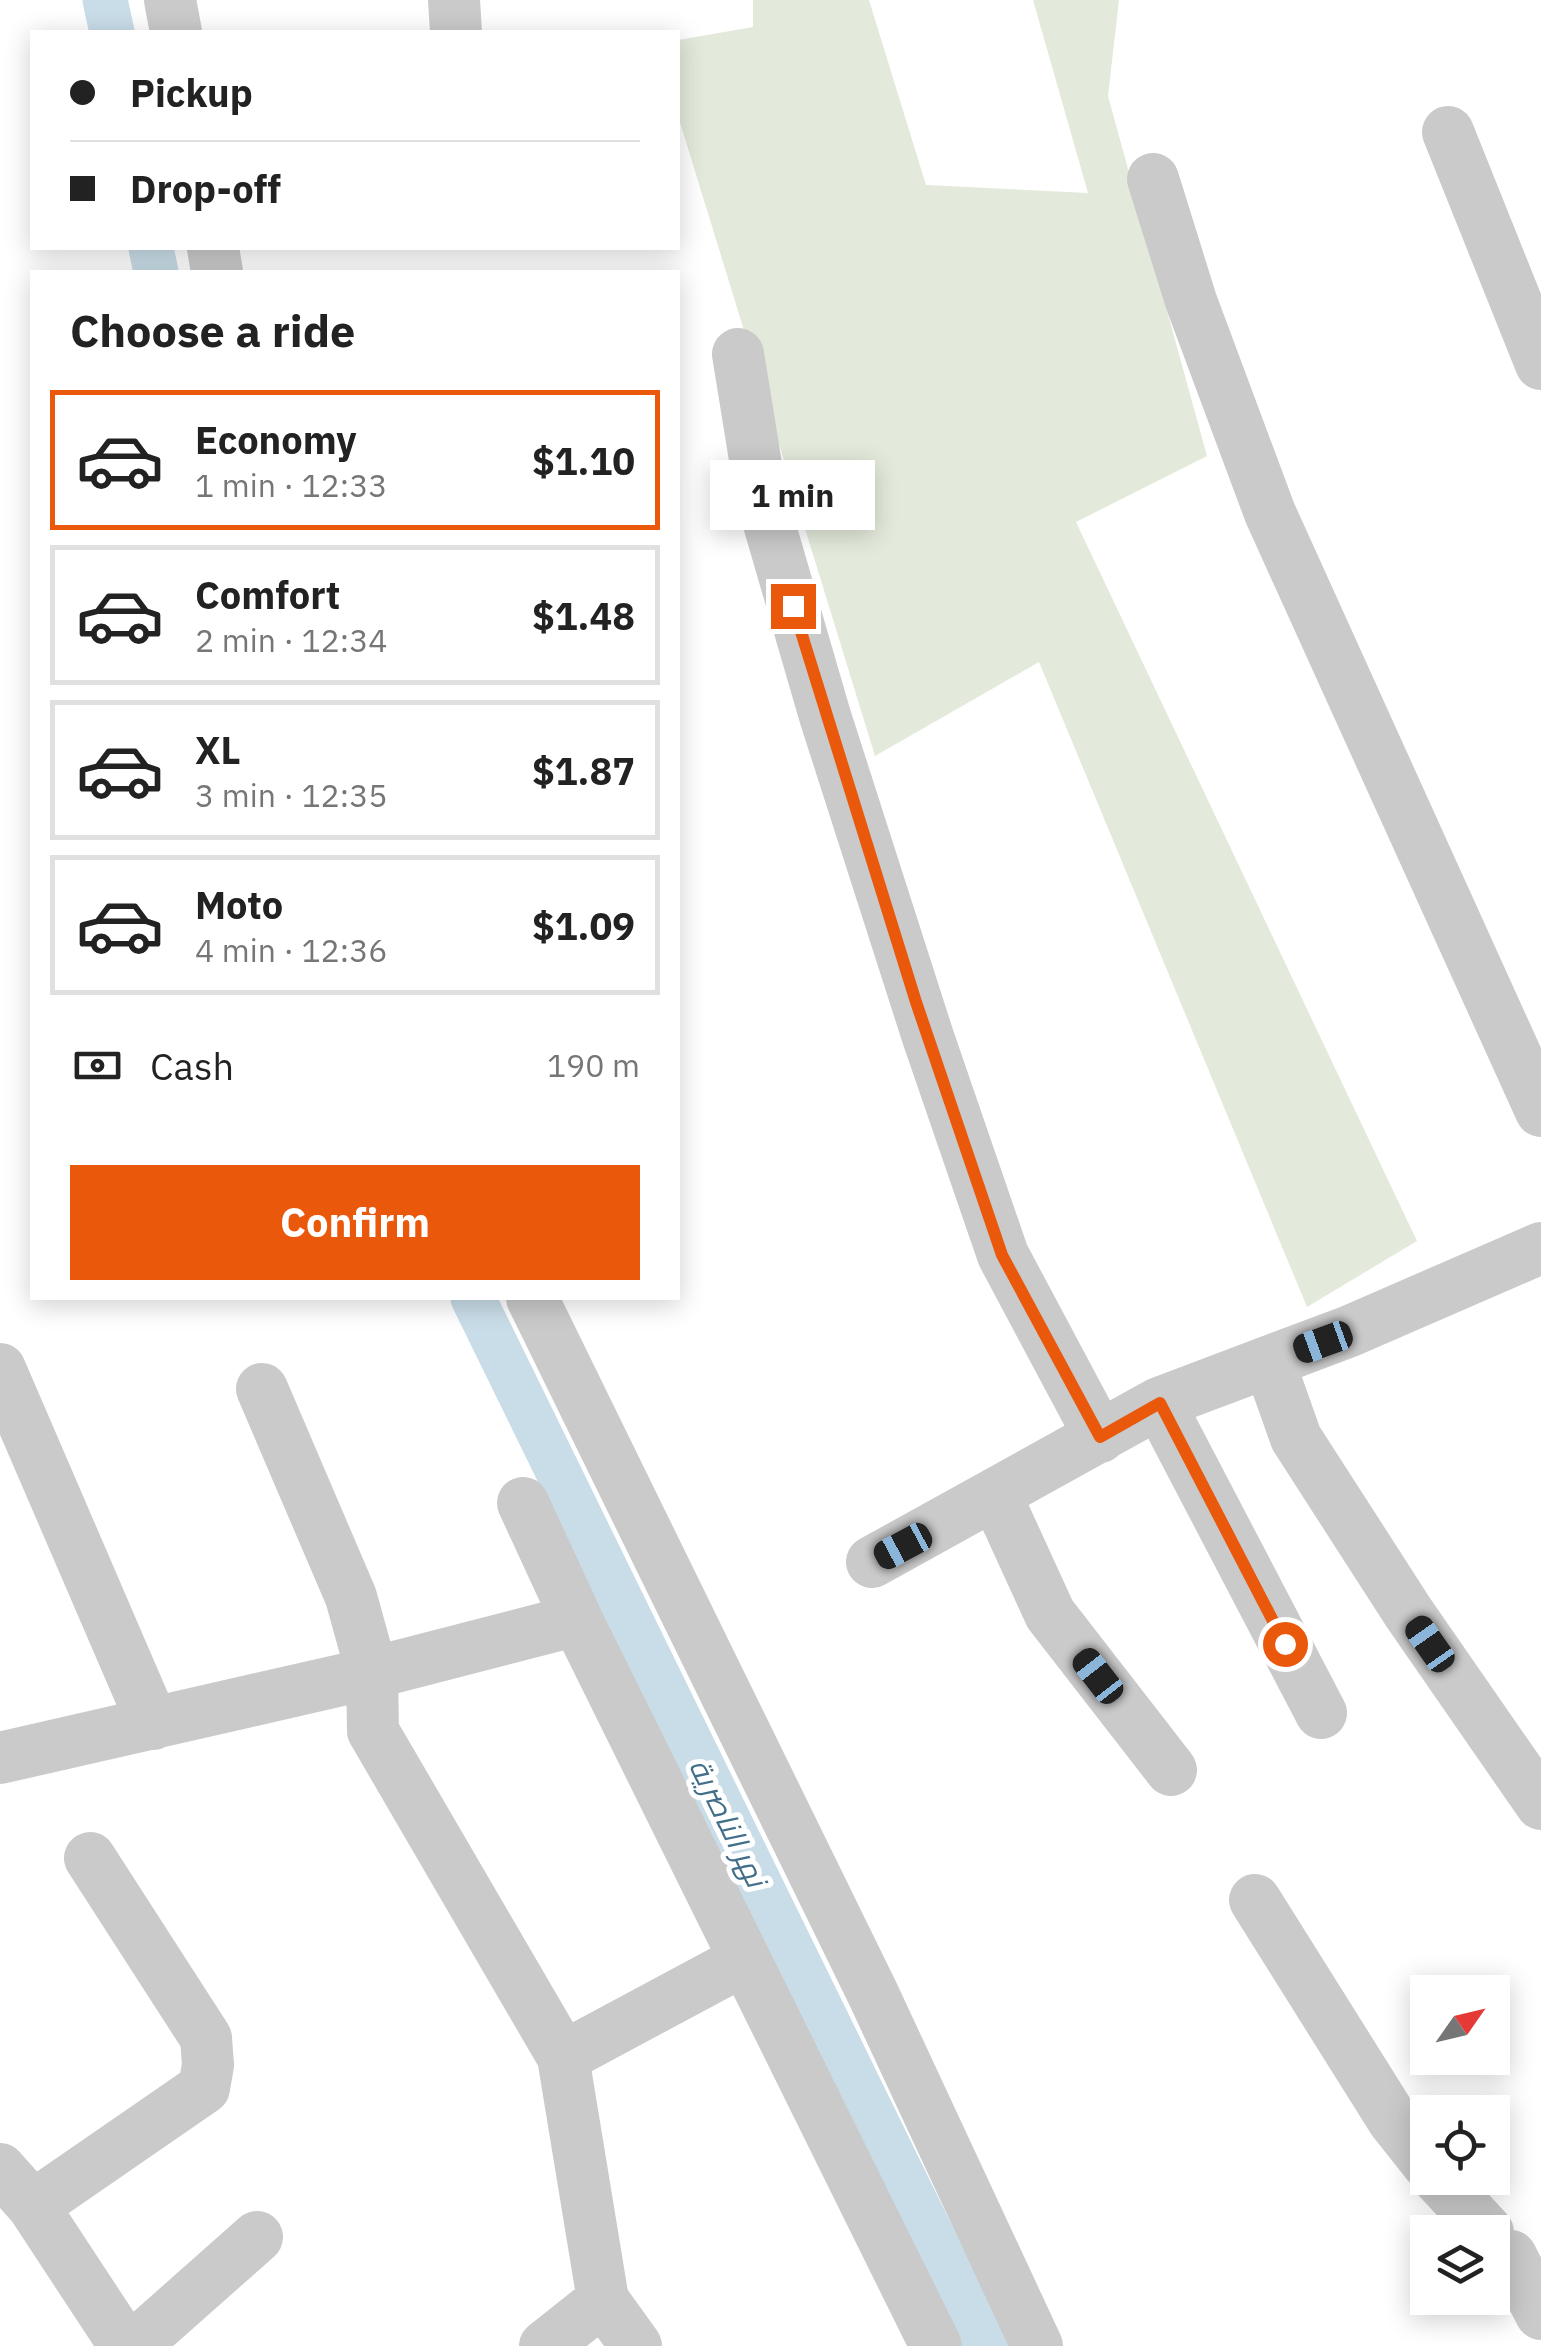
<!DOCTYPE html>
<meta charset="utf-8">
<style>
:root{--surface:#fff;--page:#f2f2f2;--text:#222;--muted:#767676;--line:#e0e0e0;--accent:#ea580c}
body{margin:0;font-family:"IBM Plex Sans",Cairo,sans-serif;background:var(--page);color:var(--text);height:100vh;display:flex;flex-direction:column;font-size:38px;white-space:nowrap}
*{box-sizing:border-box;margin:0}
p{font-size:32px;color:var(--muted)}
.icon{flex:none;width:55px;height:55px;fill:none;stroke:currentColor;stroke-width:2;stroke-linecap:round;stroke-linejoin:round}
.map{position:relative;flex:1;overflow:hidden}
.side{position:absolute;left:30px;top:270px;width:650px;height:1030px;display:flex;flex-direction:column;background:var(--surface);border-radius:0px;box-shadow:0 5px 25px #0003}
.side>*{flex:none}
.hud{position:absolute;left:30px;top:30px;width:650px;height:220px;border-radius:0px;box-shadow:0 5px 25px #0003;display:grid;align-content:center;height:220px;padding:0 40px;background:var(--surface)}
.needle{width:65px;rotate:56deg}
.controls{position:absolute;left:1410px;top:1975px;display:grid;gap:20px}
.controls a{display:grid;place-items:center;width:100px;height:100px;border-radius:0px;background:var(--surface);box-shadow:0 5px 25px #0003;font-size:50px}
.end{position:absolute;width:45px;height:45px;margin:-22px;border:12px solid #ea580c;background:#fff;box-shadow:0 0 0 5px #fff}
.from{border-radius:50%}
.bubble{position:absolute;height:70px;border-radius:0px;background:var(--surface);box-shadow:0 5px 25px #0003;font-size:32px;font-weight:700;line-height:70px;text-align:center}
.car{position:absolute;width:30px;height:60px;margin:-30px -15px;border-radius:12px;box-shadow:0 0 8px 2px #0007;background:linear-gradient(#222 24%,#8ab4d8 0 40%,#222 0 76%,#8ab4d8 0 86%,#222 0)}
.hud b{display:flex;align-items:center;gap:35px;height:95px;font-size:38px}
.hud b+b{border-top:2px solid var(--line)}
.hud i{width:25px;height:25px;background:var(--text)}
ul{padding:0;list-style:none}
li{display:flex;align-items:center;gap:30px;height:140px;margin:0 20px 15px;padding:0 20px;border:5px solid var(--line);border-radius:0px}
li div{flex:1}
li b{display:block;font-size:38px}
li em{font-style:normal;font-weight:700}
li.on{border-color:var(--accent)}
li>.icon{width:90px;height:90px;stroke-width:1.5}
h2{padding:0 40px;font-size:45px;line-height:120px}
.pay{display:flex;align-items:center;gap:25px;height:110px;padding:0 40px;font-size:38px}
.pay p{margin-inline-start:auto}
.primary-button{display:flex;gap:20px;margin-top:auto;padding:20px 40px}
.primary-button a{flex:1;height:115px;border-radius:0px;background:var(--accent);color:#fff;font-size:40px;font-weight:700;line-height:115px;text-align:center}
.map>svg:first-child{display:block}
.green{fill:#e3eadb}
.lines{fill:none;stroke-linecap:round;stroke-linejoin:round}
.canal{stroke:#c9dde8;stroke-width:45}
.minor{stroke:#cacaca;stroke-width:52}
.route{stroke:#ea580c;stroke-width:12}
.labels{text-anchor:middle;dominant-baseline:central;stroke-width:10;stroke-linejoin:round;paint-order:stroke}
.water-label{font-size:30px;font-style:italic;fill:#416f89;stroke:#fff}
</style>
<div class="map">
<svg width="1541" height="2346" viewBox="0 0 1541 2346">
<rect width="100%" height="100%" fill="#fff"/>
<!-- green -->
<path class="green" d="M753 0H869L926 185 1088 193 1033 0H1119L1108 96 1207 456 1076 522 1417 1241 1307 1307 1039 662 875 756 678 116V40L753 27Z"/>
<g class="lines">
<!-- canal -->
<path class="canal" d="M105 0 112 32
M151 248 156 272
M473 1298 986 2346"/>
<!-- minor -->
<path class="minor" d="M170 0 176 32
M454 0 456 32
M1448 132 1541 364
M1153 179 1191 301 1270 513 1541 1111
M213 248 217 272
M738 354 761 496 825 716 928 1037 1003 1255 1100 1437
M532 1298 873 1994 1037 2346
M1269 1362 1296 1438 1408 1612 1541 1804
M0 1369 153 1724
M262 1389 351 1597 372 1673 373 1731 563 2057 603 2300 636 2346
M1159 1403 1321 1713
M996 1496 1050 1614 1171 1770
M523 1503 577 1620 936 2346
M872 1562 1159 1403 1350 1331 1541 1248
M0 1758 372 1673 577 1620
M1255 1900 1393 2120 1428 2164
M563 2057 744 1960
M0 2169 33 2206 125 2346
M1438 2178 1488 2232
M33 2206 204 2088 208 2065 206 2038 90 1858
M1511 2256 1541 2314
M134 2346 257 2237
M545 2346 603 2300"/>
</g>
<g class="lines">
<!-- route -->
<path class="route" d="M793 606 916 1002 1002 1255 1100 1437 1160 1403 1285 1644"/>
</g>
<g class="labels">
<!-- water labels -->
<g class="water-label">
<text transform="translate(729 1822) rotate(64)">نهر الناصرية</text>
</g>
</g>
</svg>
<div class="controls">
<a><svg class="needle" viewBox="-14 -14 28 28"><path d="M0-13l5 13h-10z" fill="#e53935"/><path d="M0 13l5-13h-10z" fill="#767676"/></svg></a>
<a><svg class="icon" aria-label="locate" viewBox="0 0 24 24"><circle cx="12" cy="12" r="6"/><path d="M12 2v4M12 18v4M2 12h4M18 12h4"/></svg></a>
<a><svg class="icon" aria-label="layers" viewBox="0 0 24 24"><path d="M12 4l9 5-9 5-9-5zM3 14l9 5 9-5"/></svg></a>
</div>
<i class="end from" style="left:1285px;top:1644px"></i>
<i class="end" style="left:793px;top:606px"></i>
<div class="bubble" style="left:710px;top:460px;width:165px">1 min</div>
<i class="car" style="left:1323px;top:1342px;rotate:250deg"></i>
<i class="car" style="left:903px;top:1546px;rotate:242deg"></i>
<i class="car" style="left:1430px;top:1644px;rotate:325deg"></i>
<i class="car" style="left:1098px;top:1676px;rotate:322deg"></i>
<div class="hud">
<b><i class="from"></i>Pickup</b>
<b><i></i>Drop-off</b>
</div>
<section class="side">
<h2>Choose a ride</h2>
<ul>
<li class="on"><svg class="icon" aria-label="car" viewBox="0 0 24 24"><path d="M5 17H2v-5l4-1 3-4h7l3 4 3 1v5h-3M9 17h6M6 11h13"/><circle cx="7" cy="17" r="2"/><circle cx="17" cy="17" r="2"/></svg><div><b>Economy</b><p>1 min · 12:33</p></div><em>$1.10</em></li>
<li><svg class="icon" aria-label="car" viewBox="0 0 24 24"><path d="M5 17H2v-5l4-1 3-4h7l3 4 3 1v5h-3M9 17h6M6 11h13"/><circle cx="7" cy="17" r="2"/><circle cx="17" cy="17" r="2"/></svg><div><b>Comfort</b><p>2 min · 12:34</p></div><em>$1.48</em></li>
<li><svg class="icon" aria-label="car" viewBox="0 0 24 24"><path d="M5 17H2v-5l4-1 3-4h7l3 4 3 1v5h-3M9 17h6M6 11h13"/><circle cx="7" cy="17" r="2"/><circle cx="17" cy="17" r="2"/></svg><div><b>XL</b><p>3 min · 12:35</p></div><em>$1.87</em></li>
<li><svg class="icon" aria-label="car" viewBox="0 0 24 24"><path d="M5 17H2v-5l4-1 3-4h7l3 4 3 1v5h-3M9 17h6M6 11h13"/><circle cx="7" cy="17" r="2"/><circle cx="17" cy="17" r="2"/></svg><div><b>Moto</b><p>4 min · 12:36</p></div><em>$1.09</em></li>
</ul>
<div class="pay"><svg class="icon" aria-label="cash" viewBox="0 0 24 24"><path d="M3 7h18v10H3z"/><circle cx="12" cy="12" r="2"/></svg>Cash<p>190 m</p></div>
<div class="primary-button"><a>Confirm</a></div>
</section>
</div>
